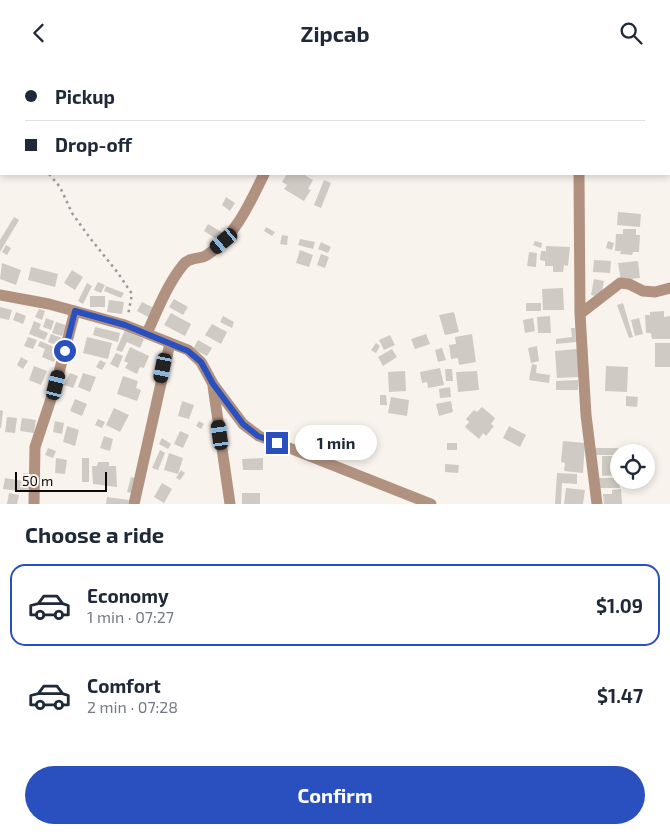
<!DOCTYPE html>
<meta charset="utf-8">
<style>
:root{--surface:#fff;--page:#f2f2f3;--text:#1f2937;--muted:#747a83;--line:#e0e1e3;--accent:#2a4fbe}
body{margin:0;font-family:"Exo 2",sans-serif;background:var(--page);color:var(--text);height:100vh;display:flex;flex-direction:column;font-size:19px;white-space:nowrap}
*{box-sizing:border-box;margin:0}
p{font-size:16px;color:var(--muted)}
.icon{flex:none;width:28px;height:28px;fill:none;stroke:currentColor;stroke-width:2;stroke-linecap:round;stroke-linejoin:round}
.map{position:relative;height:439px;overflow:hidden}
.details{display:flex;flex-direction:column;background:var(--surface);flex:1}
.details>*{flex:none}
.top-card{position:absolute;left:0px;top:0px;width:670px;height:110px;box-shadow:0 2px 8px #0003;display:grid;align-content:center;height:110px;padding:0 25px;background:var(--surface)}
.fabs{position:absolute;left:610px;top:379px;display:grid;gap:10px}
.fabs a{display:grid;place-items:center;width:45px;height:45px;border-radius:50%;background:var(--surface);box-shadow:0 2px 8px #0003;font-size:25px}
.scale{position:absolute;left:15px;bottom:12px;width:92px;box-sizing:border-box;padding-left:5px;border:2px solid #0c0b09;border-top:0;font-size:14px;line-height:18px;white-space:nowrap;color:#0c0b09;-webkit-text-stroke:4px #f8f3ed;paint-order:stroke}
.end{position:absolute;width:22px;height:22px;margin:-11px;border:6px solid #2a4fbe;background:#fff;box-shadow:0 0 0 2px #fff}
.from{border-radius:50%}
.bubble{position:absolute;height:35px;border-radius:18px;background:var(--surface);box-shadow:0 2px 8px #0003;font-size:16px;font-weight:700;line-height:35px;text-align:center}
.car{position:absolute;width:15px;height:30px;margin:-15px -8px;border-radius:6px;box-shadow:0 0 4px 1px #0007;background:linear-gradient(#222 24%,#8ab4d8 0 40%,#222 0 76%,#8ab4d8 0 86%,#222 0)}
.top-card b{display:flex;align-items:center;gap:18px;height:48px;font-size:19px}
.top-card b+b{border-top:1px solid var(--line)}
.top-card i{width:12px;height:12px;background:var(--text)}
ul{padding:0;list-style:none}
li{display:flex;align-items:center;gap:15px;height:82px;margin:0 10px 8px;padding:0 15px;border:2px solid transparent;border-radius:15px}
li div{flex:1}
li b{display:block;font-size:19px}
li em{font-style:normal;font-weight:700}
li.on{border-color:var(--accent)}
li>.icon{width:45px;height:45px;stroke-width:1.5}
h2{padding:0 25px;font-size:22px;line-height:60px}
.button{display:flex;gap:10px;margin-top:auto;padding:10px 25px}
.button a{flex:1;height:58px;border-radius:30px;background:var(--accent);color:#fff;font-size:20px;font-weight:700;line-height:58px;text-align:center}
header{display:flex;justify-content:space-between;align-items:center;height:65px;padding:0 25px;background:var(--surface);font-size:22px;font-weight:700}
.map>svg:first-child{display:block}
.building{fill:#cfcbc4}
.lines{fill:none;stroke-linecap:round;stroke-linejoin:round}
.path{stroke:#9c9894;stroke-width:2.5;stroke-dasharray:2.5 4;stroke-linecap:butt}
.minor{stroke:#b19281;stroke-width:11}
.route{stroke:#2a4fbe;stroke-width:6}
</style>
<header><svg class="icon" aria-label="back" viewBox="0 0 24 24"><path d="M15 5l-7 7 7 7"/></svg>Zipcab<svg class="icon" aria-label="search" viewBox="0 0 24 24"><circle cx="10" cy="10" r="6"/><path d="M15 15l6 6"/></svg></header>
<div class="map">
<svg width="670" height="439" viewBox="0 0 670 439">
<rect width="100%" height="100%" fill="#f8f3ed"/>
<!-- building -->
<path class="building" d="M287 109 293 110 294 109H303L313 115 308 124 311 125 304 136 284 124 287 120 282 117Z
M324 115 331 118 321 143 314 140Z
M226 132 235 138 230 146 222 140Z
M618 147 641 149 640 162 617 160Z
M14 152 19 155 0 187V175Z
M208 159 223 168 218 175 204 166Z
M266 162 275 167 272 171 264 166Z
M623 164H636V170H640L639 187H633L632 190 620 189 621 186H615L616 169H623Z
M282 170 288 171 287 180 280 179Z
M300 174 315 177 313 184 298 180Z
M535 176 542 178 541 183 533 180Z
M608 176 614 178 612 185 606 183Z
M321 177 331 182 328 188 318 184Z
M6 180 11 183 7 190 2 187Z
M546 181 570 182 568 201 564 200 563 207H553V201H545V196L540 195 541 186H546Z
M300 185 313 190 309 202 296 198Z
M529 187 537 188 536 202 527 201Z
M321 189 329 192 325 203 317 200Z
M594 195 611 196 610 208 593 207Z
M638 196 640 213 621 215 618 198Z
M2 198 21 205 16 220 0 214Z
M31 202 58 209 55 222 28 215Z
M72 205 83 212 75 225 64 218Z
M594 214 604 216 601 232 591 230Z
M98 217 105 220 101 228 94 225Z
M87 218 92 221 83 239 78 236Z
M106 221 124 228 121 233 104 226Z
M563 223 564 245H543L542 224Z
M90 231H105V242H90Z
M174 234 188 242 183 250 169 242Z
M109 235 124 237 122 249 107 247Z
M142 237 154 243 150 253 137 246Z
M526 238H541V246H526Z
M623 238 633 272 629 273 617 240Z
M0 242 12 245 9 255 0 253Z
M39 244 45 246 42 255 35 252Z
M664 246V252L670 251V274H652L651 268H646L645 250H650V247Z
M16 247 26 251 23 259 13 255Z
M454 247 459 267 445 270 439 250Z
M171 248 191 259 185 271 164 260Z
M223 251 234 257 232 263 220 257Z
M550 251 551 268H538L537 252Z
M46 253 54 256 51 265 43 262Z
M533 253 535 266 525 268 523 255Z
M639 253 643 269 635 271 631 255Z
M34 256 41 259 39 264 48 268 45 275 29 269Z
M56 257 66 260 62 271 52 268Z
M212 259 227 267 221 279 205 270Z
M95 262 120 268 118 277 93 270Z
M571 263H575L576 277 556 279V274L572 272Z
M125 265 144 274 140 283 127 277 122 287 116 285Z
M51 269 62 273 59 281 48 277Z
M426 269 430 279 415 284 411 274Z
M472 269 476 297 459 300 458 293 451 294 449 280 456 279 455 272Z
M390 270 395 280 384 285 379 275Z
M28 272 37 275 33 284 24 281Z
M87 272 112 278 108 294 83 288Z
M198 275 212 283 207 291 193 284Z
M40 276 59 284 54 297 42 292 45 284 38 281Z
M376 278 380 281 376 288 371 285Z
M655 278H670V302H655Z
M537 281 539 296 531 298 528 283Z
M130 282 149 291 144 303 140 302 137 309 125 303 128 298 124 296Z
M442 283 446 295 438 297 435 285Z
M392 284 397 292 383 301 378 292Z
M577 284 579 312 557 313 555 286Z
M116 288 123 291 118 303 110 299Z
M21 292 28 296 23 304 17 300Z
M100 295 106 298 102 305 96 302Z
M532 299 537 300 536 308 550 310 549 318 529 315Z
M34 301 47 306 41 320 29 315Z
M606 301 628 302 627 327 605 326Z
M440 303 444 320 428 323 427 317 422 318 420 307Z
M445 304H452L453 316H446Z
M405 306 406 326 389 327 388 307Z
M477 306 479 325 458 327 456 307Z
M70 308 78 311 73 323 64 320Z
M83 308 96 312 90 327 78 322Z
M123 311 138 316 136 323 141 325 137 336 117 329Z
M578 315V325H556V316Z
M450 322 451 332 440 333 439 324Z
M380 330H386L387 340H380Z
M626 331 638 332 637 342 626 341Z
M391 332 409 335 407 351 388 348Z
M75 334 87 339 82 351 70 346Z
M182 336 194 340 189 354 178 351Z
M451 336 453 347 439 351 436 339Z
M482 342 495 353 491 359 494 361 486 371 483 368 479 374 465 362 469 357 466 354 474 345 477 347Z
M114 343 129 350 120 367 106 360Z
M0 345 3 346 1 363H0Z
M7 352 17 353 15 368 5 367Z
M22 353 36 355 34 368 20 366Z
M98 354 105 357 102 363 95 360Z
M55 356 64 358 62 369 53 367Z
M199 356 204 359 201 364 196 361Z
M67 361 79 365 75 381 63 377Z
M509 361 526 370 520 382 503 373Z
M180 366 189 370 183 383 174 379Z
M104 371 113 374 110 386 100 383Z
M162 373 171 379 168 384 159 379Z
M563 376 585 378 583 408 564 406 565 398 561 397Z
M447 378H457V385H447Z
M48 383 56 386 53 393 45 390Z
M595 383H618V390H595Z
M160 385 165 388 158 405 152 403Z
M169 388 183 393 178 409 164 405Z
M602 391H619V410L602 411Z
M56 393 67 395 65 409 55 408Z
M82 393H89V417H82Z
M263 393V405H243L242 394Z
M98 397H109V401H116L117 422 93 419 92 401H97Z
M445 399 459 400 458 408 445 407Z
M181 405 185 408 180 415 176 413Z
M23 408 30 409V415L23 414Z
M557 408 577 409V419L562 418 561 439H555Z
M131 412 140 414 136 429 127 427Z
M5 413 30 417 28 427 3 424Z
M599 413H619L620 423H600Z
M162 418 172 424 164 438 154 432Z
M566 423 585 425 583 439H564Z
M621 424 622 439H604L603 429H612V425Z
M9 428 19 430 17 439H7Z
M242 428H260V439H242Z
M107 432 129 435 128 439H106Z"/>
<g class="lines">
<!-- path -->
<path class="path" d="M49 109 60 122 72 148 90 173 118 208 132 229 128 250"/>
<!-- minor -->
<path class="minor" d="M345 0 355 1
M563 0 564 1
M199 1 212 0
M512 1 515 0
M0 28H1
M579 109 580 249 586 350 597 439
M0 230 49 239 125 260 188 285 201 297 213 319 243 359 259 371 431 439
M580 249 620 218 629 219 643 226 655 227 670 223
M147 268C158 244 167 220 183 200 190 191 200 195 207 190 235 172 250 138 264 109
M213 321 230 439
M34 439 35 382 56 319 75 246
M134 439 170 278"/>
</g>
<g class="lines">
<!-- route -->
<path class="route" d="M65 286 75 246 125 260 188 286 201 297 213 319 243 359 258 371 277 378"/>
</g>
</svg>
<div class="fabs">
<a><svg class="icon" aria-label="locate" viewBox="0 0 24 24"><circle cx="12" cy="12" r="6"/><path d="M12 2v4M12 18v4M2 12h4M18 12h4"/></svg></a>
</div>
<div class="scale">50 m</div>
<i class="end from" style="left:65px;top:286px"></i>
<i class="end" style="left:277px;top:378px"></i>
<div class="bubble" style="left:295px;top:360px;width:82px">1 min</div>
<i class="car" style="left:224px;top:176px;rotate:230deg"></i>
<i class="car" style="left:163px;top:303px;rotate:191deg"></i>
<i class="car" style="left:56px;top:320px;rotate:14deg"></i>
<i class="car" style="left:220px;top:370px;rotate:352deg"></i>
<div class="top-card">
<b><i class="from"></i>Pickup</b>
<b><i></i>Drop-off</b>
</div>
</div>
<section class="details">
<h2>Choose a ride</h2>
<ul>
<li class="on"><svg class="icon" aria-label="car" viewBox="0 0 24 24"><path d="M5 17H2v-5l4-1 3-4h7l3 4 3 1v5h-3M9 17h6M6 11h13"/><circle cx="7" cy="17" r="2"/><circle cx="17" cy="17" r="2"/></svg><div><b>Economy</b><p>1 min · 07:27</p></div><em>$1.09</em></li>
<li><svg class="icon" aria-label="car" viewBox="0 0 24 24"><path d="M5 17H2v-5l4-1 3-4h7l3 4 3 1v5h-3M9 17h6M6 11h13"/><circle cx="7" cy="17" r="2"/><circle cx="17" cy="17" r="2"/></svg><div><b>Comfort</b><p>2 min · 07:28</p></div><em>$1.47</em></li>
</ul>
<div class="button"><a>Confirm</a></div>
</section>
